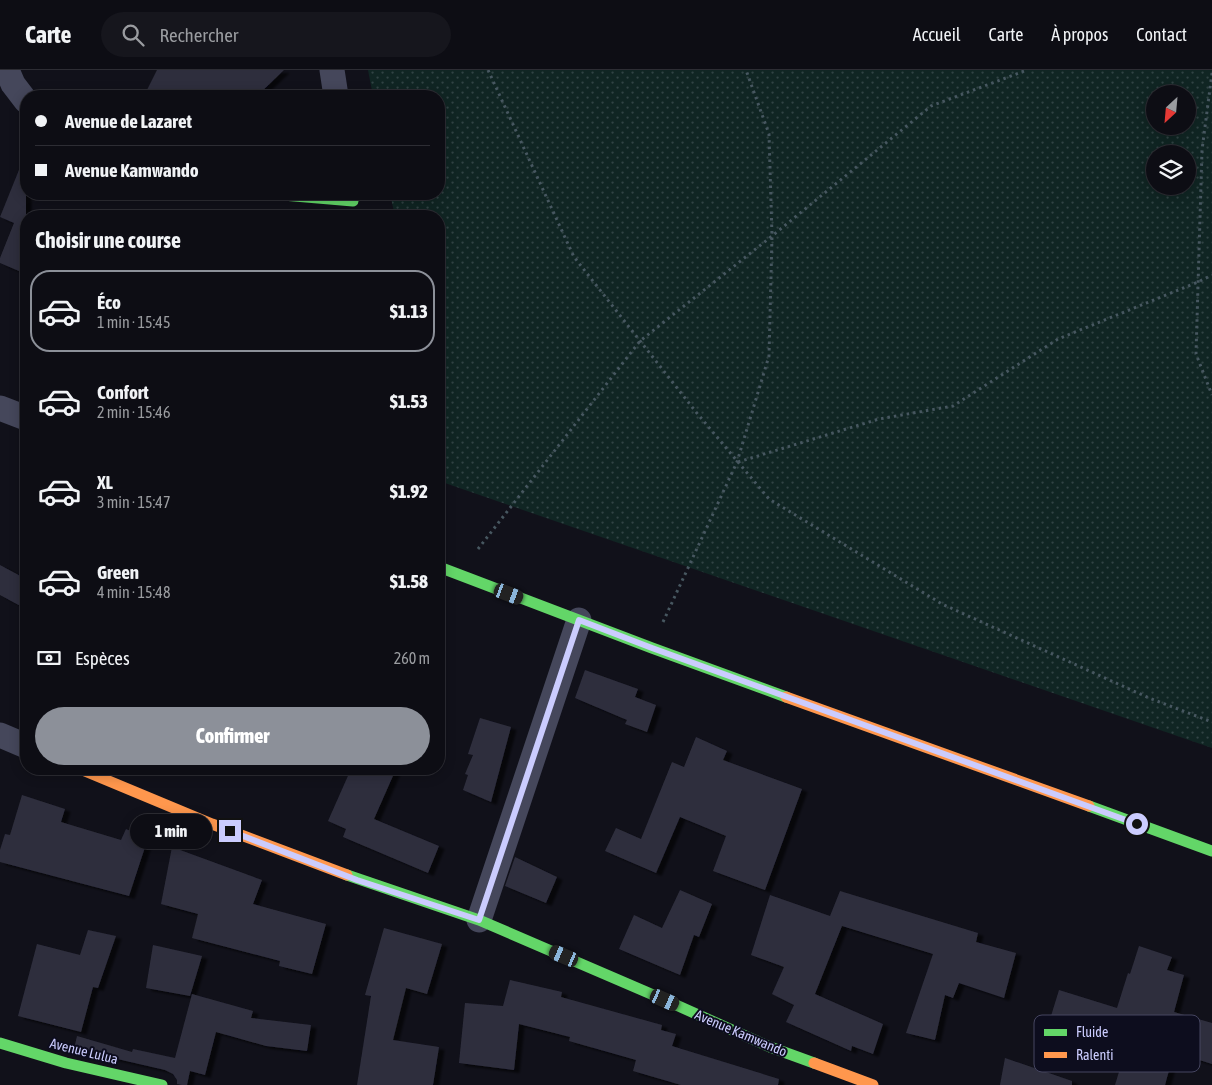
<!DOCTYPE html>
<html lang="fr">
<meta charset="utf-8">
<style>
:root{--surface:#0d0d14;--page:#16161d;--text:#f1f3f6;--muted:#9a9ca0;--line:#2d2d34;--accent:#8c9099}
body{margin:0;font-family:"Asap Condensed",sans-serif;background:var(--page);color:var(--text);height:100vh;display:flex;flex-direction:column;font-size:19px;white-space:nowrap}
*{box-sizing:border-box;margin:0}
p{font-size:16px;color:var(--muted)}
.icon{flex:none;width:28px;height:28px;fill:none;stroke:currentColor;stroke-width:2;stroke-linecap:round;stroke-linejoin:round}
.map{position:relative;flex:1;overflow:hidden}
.side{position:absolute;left:20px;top:140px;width:425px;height:565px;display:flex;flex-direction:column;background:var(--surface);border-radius:20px;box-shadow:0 2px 12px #0003,0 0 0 1px var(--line)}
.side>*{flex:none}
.banner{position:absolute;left:20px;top:20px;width:425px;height:110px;border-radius:20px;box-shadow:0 2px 12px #0003,0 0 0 1px var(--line);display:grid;align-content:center;height:110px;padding:0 15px;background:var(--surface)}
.needle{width:32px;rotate:206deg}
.controls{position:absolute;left:1146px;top:15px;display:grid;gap:10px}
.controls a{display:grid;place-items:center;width:50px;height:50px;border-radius:50%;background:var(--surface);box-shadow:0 2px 12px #0003,0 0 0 1px var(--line);font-size:25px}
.end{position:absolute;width:22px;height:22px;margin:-11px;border:6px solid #cbccfe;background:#111;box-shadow:0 0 0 2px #111}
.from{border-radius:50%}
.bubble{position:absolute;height:35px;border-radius:18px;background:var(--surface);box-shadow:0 2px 12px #0003,0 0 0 1px var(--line);font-size:16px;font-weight:800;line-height:35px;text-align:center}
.car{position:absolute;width:15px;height:30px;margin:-15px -8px;border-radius:6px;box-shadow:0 0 4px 1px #0007;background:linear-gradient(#222 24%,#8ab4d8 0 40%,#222 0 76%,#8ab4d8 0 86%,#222 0)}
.banner b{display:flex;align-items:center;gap:18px;height:48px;font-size:19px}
.banner b+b{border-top:1px solid var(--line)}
.banner i{width:12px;height:12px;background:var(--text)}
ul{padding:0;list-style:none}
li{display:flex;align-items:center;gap:15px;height:82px;margin:0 10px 8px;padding:0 5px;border:2px solid transparent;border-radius:20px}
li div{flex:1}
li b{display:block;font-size:19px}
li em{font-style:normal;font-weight:800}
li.active{border-color:var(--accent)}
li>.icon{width:45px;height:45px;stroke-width:1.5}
h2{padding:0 15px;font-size:22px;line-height:60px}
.pay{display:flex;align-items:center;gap:12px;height:55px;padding:0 15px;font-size:19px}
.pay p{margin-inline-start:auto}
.action{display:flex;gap:10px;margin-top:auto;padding:10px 15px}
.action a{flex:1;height:58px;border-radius:30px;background:var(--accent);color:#fff;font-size:20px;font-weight:800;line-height:58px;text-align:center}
header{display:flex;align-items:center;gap:30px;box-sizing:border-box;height:70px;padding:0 25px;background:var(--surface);border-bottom:1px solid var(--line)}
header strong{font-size:24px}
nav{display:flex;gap:28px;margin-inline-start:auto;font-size:18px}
.search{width:350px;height:45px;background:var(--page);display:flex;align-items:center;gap:12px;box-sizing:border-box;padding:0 18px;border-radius:28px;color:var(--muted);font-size:19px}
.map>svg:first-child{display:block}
.grass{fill:url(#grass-dots);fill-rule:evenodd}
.building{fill:#2e2e3d;filter:url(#shadow)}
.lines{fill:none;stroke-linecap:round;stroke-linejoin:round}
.path{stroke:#475760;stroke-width:3;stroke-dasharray:2.5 4;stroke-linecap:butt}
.street{stroke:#45475b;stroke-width:25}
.fast{stroke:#63d668;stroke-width:11}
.slow{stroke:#ff974d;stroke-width:11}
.route{stroke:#cbccfe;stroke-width:6}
.labels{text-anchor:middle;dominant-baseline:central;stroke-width:4;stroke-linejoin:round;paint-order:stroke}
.street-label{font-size:14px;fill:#cbccfe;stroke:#0d0d1e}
.key{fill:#0d0d1e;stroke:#464661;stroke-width:1}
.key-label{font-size:14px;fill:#cbccfe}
</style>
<header>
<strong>Carte</strong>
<div class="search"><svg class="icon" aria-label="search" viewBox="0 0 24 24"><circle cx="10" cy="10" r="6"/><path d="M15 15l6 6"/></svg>Rechercher</div>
<nav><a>Accueil</a><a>Carte</a><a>À propos</a><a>Contact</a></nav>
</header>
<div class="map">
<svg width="1212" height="1015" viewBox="0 0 1212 1015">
<defs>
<pattern id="grass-dots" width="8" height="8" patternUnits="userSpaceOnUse" patternTransform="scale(1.25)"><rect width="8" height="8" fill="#102523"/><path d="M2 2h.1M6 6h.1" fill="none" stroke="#314344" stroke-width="1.8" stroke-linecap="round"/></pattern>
<filter id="shadow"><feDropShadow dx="5.5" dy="3" stdDeviation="1" flood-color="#0009"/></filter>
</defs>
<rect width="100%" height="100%" fill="#11111a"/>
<!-- grass -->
<path class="grass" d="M368 0H1212V678L442 412 439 394V146H395L390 124H439V26H373ZM1155 24H1188V56H1155ZM1155 84H1188V116H1155Z"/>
<!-- building -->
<path class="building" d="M157 0H284L257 26H144Z
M25 85H26V204L0 193V188L14 153 0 147Z
M0 495 26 509V539L0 525Z
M585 600 638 619 635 627 656 635 647 662 625 654 627 650 575 628Z
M480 648 511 657 491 732 463 720 468 705 465 704 473 685 468 684Z
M696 667 727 681 723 690 802 719 765 820 713 801 726 766 680 747 656 803 605 781 616 758 641 769 672 692 684 697Z
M351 699H396L374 749 439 776 428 803 343 767 346 759 328 751Z
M22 725 65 739 61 752 121 770 126 759 148 768 129 826 0 792V780L5 764 10 765Z
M172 777 262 810 253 834 326 854 312 904 279 896 280 891 192 868 198 844 161 834Z
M515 787 557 807 546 833 505 816Z
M680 820 712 834 699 867 694 865 680 905 619 879 634 845 662 858Z
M840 821 978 863 976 872 1016 883 1004 928 959 913 953 928 945 925 935 970 906 963 933 884 842 856 815 924 883 954 873 984 852 976 851 981 786 952 794 935 772 924 784 897 751 885 770 825 830 846Z
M384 858 442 874 427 924 406 918 393 970 439 977 433 1015H357L371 926 365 925Z
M88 860 116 866 98 918 93 917 81 962 18 946 37 874 80 885Z
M153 875 202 886 190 926 146 918Z
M1139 876 1172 887 1167 900 1184 905 1174 942 1212 953V994L1174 982 1165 1015H1115L1129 969 1051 946 1059 920 1117 938 1128 903 1130 904Z
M510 910 562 922 561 927 662 955 661 960 676 964 672 976 779 1009 778 1015H681L633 1001 636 990 569 971 570 967 519 954 514 1000 459 993 465 933 503 936Z
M192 924 253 941 251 948 311 955 307 981 266 976 216 962 205 1005 190 1001 187 1015H182L177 1014V1010L173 1004 165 1000 74 979 77 966 132 982 133 979 175 988Z
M1005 988 1072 1011V1015H1000Z"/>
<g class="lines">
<!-- path -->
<path class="path" d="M488 0 574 187 696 342 769 429 942 534 1149 628 1212 652
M1212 3 1202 80 1196 284 1212 325
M738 392 879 349 953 336 1058 269 1198 212 1212 205
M478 479 640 271 772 166 931 36 1027 0
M663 552 737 392 769 286 772 166 769 64 746 0"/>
<!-- street -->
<path class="street" d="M7 0 13 14 26 31
M332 0 336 26
M0 338 26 348
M0 665 26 676
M479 850 579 550"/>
<!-- fast -->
<path class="fast" d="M271 124 353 131
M439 497 652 578 786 627
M1089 736 1212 781
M347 805 479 850 665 930 770 977 814 993
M0 973 66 993 162 1015"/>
<!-- slow -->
<path class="slow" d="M786 627 1089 736
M80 699 212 754 347 805
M814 993 873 1015"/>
</g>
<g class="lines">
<!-- route -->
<path class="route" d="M230 761 357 810 479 850 579 550 652 578 1137 754"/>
</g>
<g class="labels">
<!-- street labels -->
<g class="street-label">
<text transform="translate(741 963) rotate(23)">Avenue Kamwando</text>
<text transform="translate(84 981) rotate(14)">Avenue Lulua</text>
</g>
</g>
<!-- legend -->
<rect x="1034" y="945" width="166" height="57" rx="8" class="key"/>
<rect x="1044" y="959" width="23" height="7" fill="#63d668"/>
<rect x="1044" y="982" width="23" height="6" fill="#ff974d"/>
<g class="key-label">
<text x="1076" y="967">Fluide</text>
<text x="1076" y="990">Ralenti</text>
</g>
</svg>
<div class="controls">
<a><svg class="needle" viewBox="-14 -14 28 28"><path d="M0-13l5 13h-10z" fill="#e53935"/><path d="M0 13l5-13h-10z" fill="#9a9ca0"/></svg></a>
<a><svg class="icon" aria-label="layers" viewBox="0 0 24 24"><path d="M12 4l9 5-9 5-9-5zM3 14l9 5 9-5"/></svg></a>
</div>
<i class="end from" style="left:1137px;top:754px"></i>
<i class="end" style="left:230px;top:761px"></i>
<div class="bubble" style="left:130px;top:744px;width:82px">1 min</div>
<i class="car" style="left:509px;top:524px;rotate:111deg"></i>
<i class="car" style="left:564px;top:886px;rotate:293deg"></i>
<i class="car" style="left:665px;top:930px;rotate:114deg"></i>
<div class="banner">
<b><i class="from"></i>Avenue de Lazaret</b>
<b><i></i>Avenue Kamwando</b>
</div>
<section class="side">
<h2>Choisir une course</h2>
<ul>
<li class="active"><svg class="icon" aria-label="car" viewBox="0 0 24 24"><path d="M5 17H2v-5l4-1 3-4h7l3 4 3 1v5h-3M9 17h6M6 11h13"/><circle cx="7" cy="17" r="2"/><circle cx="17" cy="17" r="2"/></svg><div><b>Éco</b><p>1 min · 15:45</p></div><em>$1.13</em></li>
<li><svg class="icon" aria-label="car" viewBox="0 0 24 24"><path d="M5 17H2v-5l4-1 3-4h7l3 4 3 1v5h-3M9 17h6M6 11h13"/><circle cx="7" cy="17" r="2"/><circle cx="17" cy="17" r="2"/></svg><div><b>Confort</b><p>2 min · 15:46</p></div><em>$1.53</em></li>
<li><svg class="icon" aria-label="car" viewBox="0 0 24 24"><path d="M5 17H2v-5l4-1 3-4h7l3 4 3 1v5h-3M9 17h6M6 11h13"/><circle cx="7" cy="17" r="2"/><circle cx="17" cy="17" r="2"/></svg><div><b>XL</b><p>3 min · 15:47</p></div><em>$1.92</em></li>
<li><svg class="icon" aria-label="car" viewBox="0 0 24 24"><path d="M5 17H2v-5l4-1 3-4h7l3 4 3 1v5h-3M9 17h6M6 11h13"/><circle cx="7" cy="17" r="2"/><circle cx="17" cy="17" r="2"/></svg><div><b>Green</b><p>4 min · 15:48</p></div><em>$1.58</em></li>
</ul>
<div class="pay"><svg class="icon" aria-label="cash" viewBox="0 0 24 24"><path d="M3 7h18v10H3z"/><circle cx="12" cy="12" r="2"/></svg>Espèces<p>260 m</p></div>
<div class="action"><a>Confirmer</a></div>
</section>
</div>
